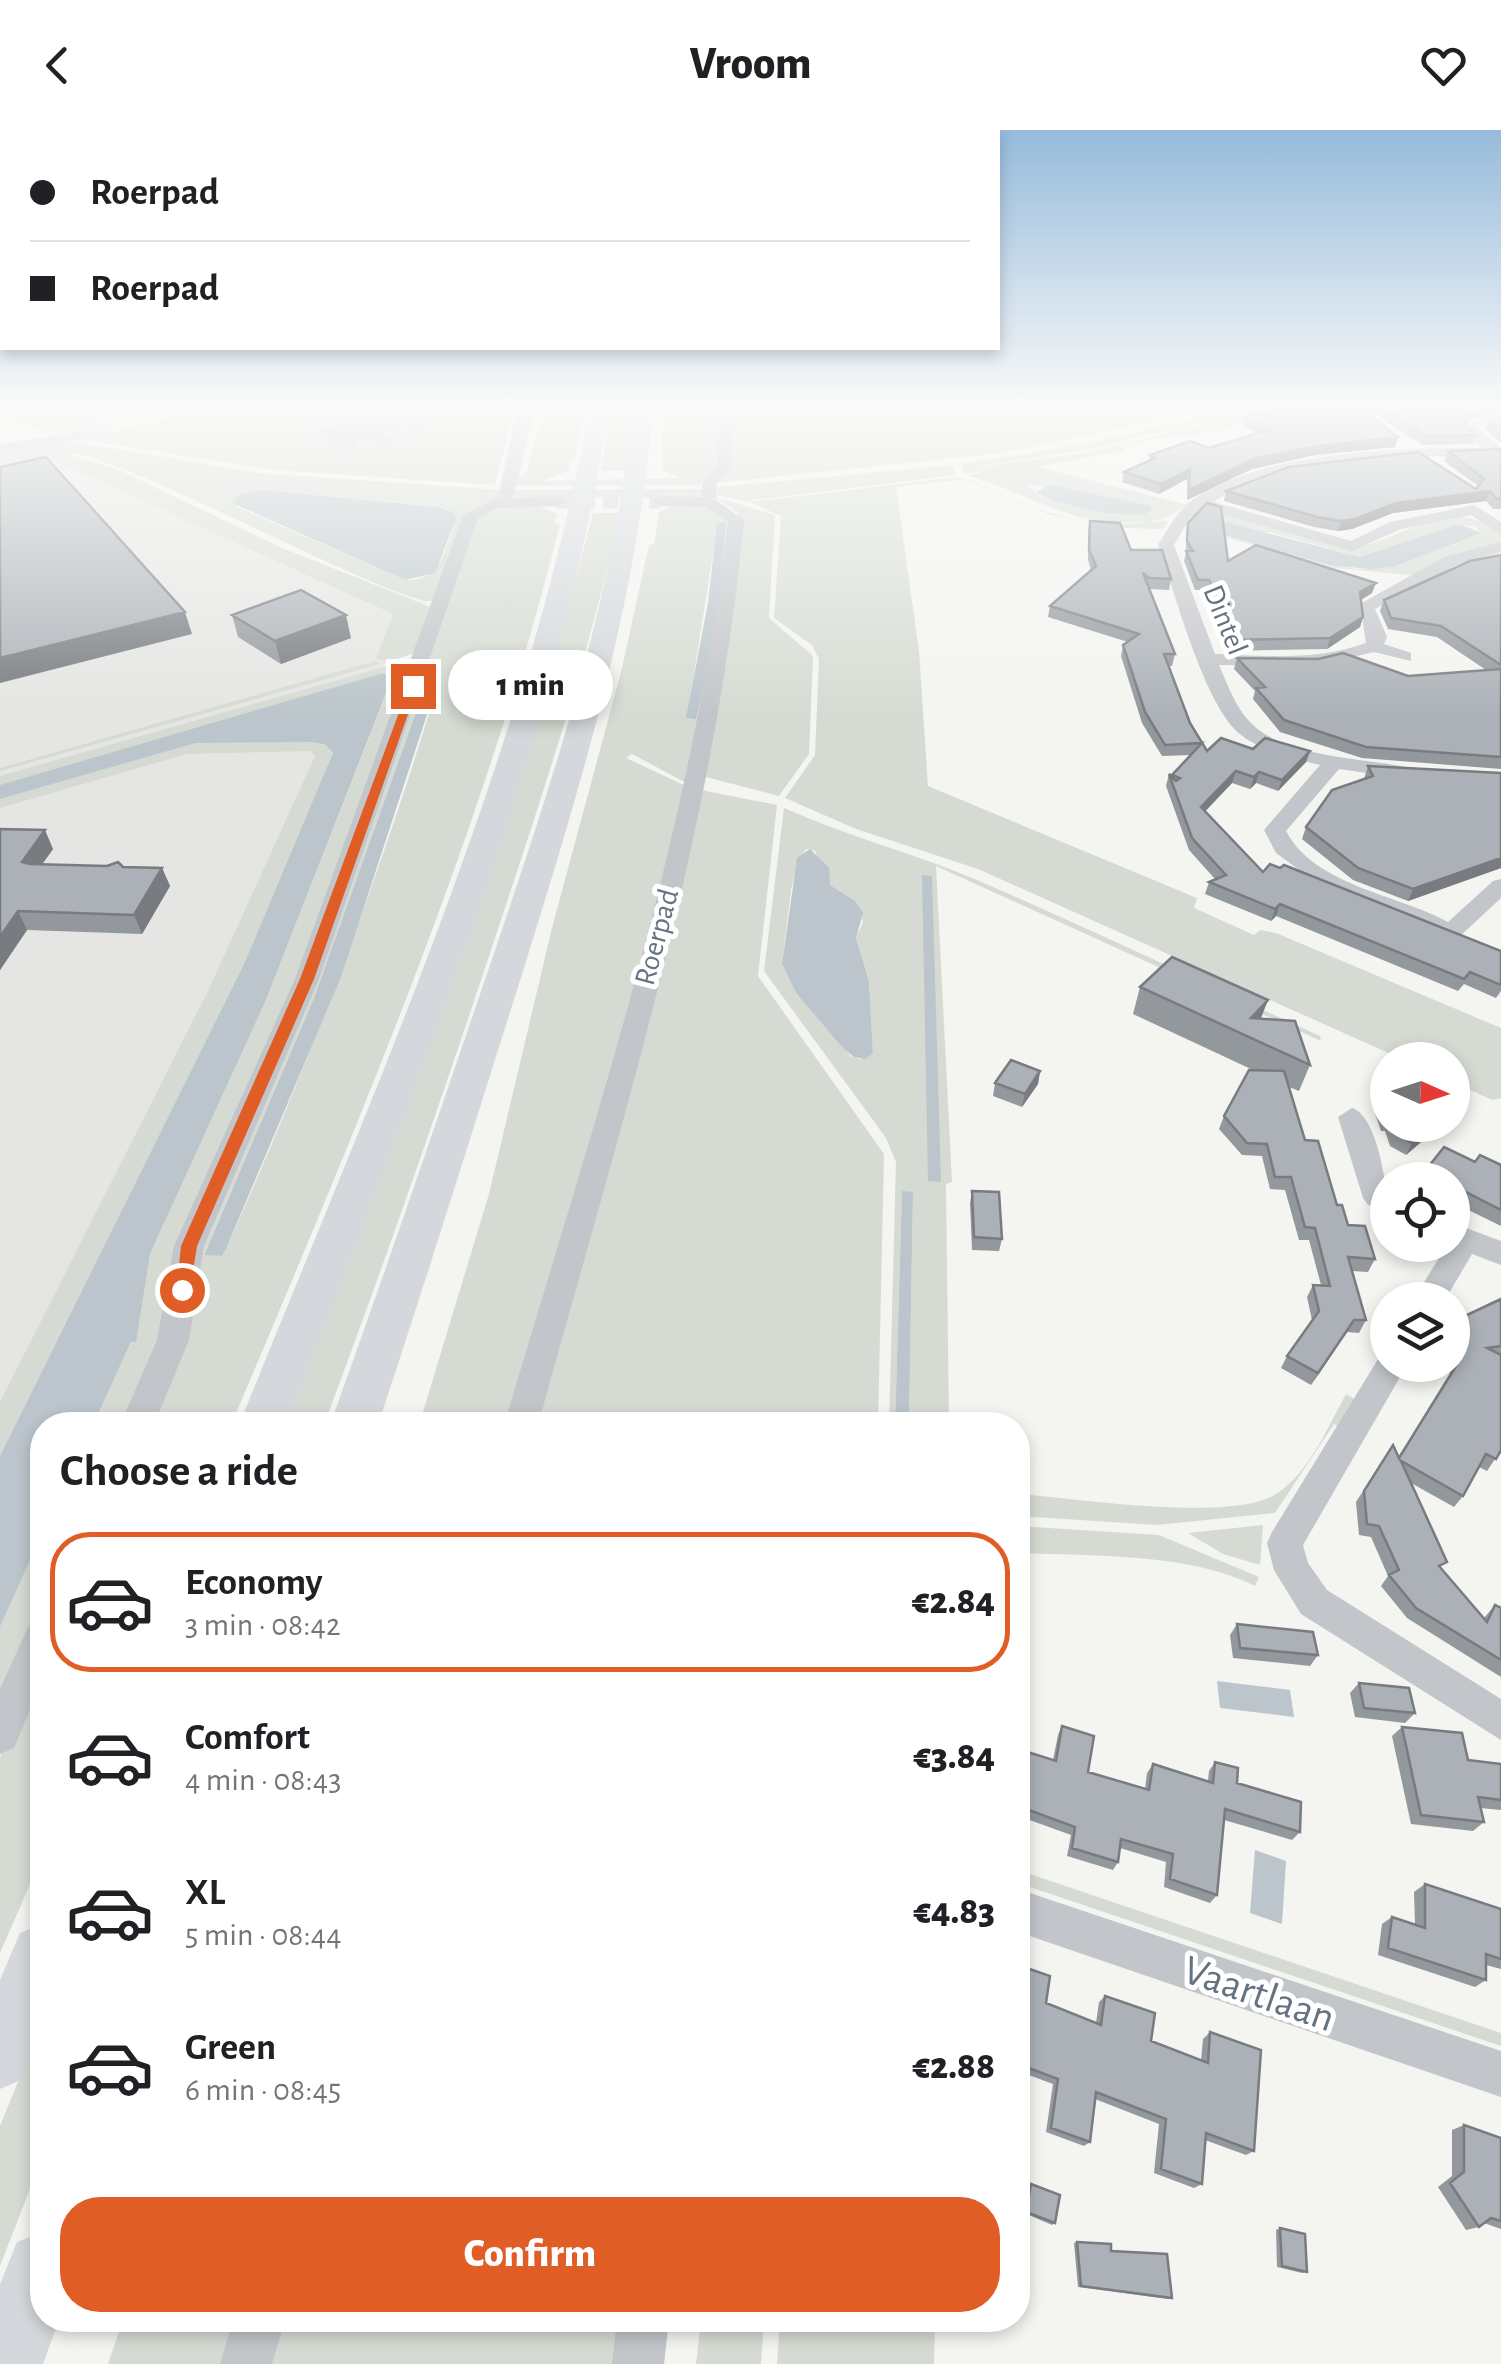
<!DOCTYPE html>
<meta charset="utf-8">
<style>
:root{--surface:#fff;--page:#f6f6f6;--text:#202124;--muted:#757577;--line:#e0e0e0;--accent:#e05d25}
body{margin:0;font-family:"Alegreya Sans",sans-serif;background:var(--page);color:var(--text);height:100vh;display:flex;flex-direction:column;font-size:38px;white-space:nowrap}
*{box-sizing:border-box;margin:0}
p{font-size:32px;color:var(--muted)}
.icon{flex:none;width:55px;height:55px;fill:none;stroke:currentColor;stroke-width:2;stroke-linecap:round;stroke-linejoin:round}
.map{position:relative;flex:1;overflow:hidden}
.drawer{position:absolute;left:30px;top:1282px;width:1000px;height:920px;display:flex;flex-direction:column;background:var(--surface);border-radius:40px;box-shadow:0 5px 15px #0003}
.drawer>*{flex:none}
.hud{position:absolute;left:0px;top:0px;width:1000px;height:220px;box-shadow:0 5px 15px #0003;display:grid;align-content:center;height:220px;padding:0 30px;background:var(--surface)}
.needle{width:65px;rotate:93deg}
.controls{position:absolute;left:1370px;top:912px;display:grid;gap:20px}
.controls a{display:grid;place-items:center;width:100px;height:100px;border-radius:50%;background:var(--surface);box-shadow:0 5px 15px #0003;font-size:50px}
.end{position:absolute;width:45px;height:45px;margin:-22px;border:12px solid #e05d25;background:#fff;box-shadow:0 0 0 5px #fff}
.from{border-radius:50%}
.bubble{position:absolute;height:70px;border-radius:35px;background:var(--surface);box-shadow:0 5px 15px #0003;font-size:32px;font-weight:800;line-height:70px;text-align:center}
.hud b{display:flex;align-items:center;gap:35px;height:95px;font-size:38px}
.hud b+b{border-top:2px solid var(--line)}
.hud i{width:25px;height:25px;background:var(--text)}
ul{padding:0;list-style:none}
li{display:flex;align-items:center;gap:30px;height:140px;margin:0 20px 15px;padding:0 10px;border:5px solid transparent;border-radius:40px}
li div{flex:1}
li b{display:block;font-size:38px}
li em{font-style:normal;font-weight:800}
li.selected{border-color:var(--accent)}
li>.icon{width:90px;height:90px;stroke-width:1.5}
h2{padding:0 30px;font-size:45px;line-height:120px}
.button{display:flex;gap:20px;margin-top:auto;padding:20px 30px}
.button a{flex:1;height:115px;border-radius:40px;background:var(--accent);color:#fff;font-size:40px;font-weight:800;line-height:115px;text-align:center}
header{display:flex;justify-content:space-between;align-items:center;height:130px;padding:0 30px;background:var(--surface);font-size:45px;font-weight:800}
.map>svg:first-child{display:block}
.built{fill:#e5e6e4}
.green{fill:#d5dbd2;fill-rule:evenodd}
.water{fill:#bbc5cb}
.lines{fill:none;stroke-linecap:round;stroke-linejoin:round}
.minor-tunnel{stroke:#d0d4d5;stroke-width:15;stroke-dasharray:15 8;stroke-linecap:butt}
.minor{fill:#c2c5c9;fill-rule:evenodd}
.highway{fill:#d4d8dc;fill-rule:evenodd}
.wall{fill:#93989d}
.shaded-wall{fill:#787c80}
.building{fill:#abb1b7;stroke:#787c80;stroke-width:2.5}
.route{fill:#e05d25}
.labels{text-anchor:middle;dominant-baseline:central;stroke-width:10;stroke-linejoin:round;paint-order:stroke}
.far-street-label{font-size:30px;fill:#647282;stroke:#fff}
.near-street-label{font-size:42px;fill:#647282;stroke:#fff}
</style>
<header><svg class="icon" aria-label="back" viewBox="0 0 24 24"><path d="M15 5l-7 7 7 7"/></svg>Vroom<svg class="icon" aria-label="heart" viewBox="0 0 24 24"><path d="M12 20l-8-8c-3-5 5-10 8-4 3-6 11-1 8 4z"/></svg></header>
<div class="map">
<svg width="1501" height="2234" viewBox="0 0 1501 2234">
<rect width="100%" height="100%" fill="#f4f5f1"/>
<!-- built -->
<path class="built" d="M0 310 107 342 410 478 0 1391Z"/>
<!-- green -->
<path class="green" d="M0 275H55L114 298 66 306 0 287Z
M227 275H393L310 304 351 319 352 309 378 312 383 307 379 300 385 298 403 307 398 298 401 294 427 297 410 289 435 286 409 275H515L495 355 275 340 79 309Z
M529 275H536L519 347 527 342 544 275H586L574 332H570L568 341 543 351 680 348 663 341 662 275H721L723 338 700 355 514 356 511 341Z
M611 275H632L627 341H601Z
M727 275H1226L1002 323 715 353 728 340Z
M1254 275H1274L1089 319 964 339 1083 323 1288 275H1311C1276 283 1240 298 1205 303 1176 307 1149 309 1120 316L1126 320 1038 337 1187 375C1180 378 1174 384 1167 387 1097 412 1032 364 969 346L984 341 964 344 961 334 1079 315ZM1025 354 1090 365 1135 386 1040 366Z
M65 310 258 343 501 360 498 370 468 383 437 471H425C362 457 99 314 68 324L119 340 282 418 436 479 420 521 391 531 376 529 393 484 55 331 0 337V320ZM263 360 435 376 447 379 456 389C445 419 442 451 405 450L235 376 241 363Z
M953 335 956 345 746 371 716 365 718 357Z
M959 347C985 354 1006 369 1031 377 1078 393 1120 395 1168 391L1163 399 1126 398 1049 384 964 349 896 357 919 521 928 656 1197 768 1194 778 1254 805 1260 800 1276 803 1501 898V968L1492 970 1453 952 1452 930H1404L978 739 856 699 785 668 815 625 819 529 812 515 774 488 781 386 750 372Z
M704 359 701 366 690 368 512 367 515 360Z
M715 367 775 385 769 488 813 526 809 624 779 666 702 646 726 532 742 400 738 383Z
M701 374 732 394 688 654 632 624 626 628 688 657 659 776 510 1295H419L489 1064 552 798 622 538 649 415 654 414 659 382 675 375ZM718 392 726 393 706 549 696 588H687Z
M490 376H539L557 384 555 393 560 394C485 698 355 1002 231 1295H146L190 1152 476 385ZM429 546 439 551C380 746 309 934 226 1119L222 1126 204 1124 314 868Z
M1207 378 1342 418C1399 419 1442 359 1501 403V414L1419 446 1336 438 1185 396ZM1459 395 1474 396 1482 403 1393 437 1355 439 1214 402H1270L1359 427Z
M593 383H620C591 517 548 648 505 778 448 951 388 1124 324 1295H284L548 556Z
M375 531 380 534 0 641V638Z
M401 532 416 533 129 1295H93L131 1212 150 1124 266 870 391 552 378 546 0 655V646Z
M312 612 329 617 333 625 245 832 0 1326V1272L208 861 315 626 310 621 187 624 0 678V669L196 613Z
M701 660 777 675 758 846 884 1024 878 1295H530Z
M784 678C847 706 913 723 977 750 1092 800 1206 854 1320 906L1321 911 936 736 952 1052 946 1054 949 1295H909L913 1062H902L895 1295H889L896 1032 886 1008 764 841ZM806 719 815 721 830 755 855 771 863 792 856 808 869 851 873 923 860 929 851 926 796 863 782 834 791 760 797 734Z
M1346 1264 1358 1271 1341 1298 1334 1294 1275 1383 1157 1395 1018 1386V1364C1075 1368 1232 1393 1276 1364 1310 1342 1327 1298 1346 1264Z
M1263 1395 1260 1435 1223 1424 1188 1403Z
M1018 1396 1159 1405 1259 1447 1255 1456C1191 1423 1090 1426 1018 1423Z
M42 1404V1487L0 1581V1497Z
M42 1532V1727L0 1823V1627Z
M1018 1740 1501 1903V1916L1018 1753Z
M42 1893V2028L0 2136V1996Z
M123 2190H244L231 2234H108Z
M273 2190H623L617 2234H260Z
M701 2190H764L761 2234H696Z
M780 2190H935L934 2234H777Z"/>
<!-- water -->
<path class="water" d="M393 275 412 276 435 286 411 289 428 298 425 301 401 294 399 299 413 304 403 307 385 298 379 302 391 309 387 313 352 309 357 317 351 319 310 304Z
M1051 355 1150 376 1152 381C1133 392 1054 375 1036 362Z
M263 360 439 377 453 382 456 389 435 443 405 450 232 373 241 363Z
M1218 390 1359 427 1459 394 1482 403 1393 437 1369 439 1330 435 1214 402Z
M726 392C722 459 712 524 696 589L686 588 708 473 717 393Z
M380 544H389L391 551 266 870 150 1124 136 1212H131L93 1295H42V1404L0 1497V1326L245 832 333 623 326 615 312 612 196 613 0 669V655Z
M429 546 439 548 341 847 226 1119 222 1126 204 1125 314 868Z
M810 719 829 738 830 755 855 771 863 783 856 808 869 851 873 923 865 929 854 927 843 918 796 863 782 834 797 728Z
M922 745 932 746 941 1052 928 1051Z
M902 1061 913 1062 909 1295H895Z
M1217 1551 1290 1560 1294 1587 1220 1578Z
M1255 1720 1286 1731 1282 1794 1250 1783Z"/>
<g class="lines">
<!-- minor-tunnel -->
<path class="minor-tunnel" d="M557 371H660"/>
<!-- minor -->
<path class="minor" d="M518 275H532L513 368 557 366 565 371 557 376 497 378 478 388 319 849 204 1116 189 1210 154 1295H120L157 1210 174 1116 295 849 463 385 498 368Z
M717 275H731L732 338 717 352 716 370 744 390C715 699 620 997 538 1295H504C592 998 693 700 728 392L705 377 660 376 652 371 660 366 701 367 703 351 718 337Z
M1501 281V290L1478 297 1501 318V326C1419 326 1283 324 1214 372L1351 411 1390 392 1474 375 1501 392V404L1471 385 1401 399 1352 421 1204 379 1190 388 1174 415 1215 524C1266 526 1317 531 1366 513L1360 474 1444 427 1501 412V422L1456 435 1375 479 1387 507 1384 514 1411 523V531L1374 522 1314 536 1219 535C1227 553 1235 576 1249 591 1285 630 1368 627 1415 639L1418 643 1408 649 1339 639 1286 701C1315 756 1397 764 1448 792L1493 751 1501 749V768L1458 808 1450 810 1317 753 1276 723 1264 700 1320 635C1294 629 1263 622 1241 605 1204 576 1175 462 1158 415 1169 397 1180 378 1195 368 1267 321 1399 318 1483 318L1467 304 1464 295Z
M96 299 101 306 0 322V314Z
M1352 978C1377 985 1388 1058 1388 1083L1368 1075 1363 1068 1338 987Z
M1466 1098 1501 1111V1135L1472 1124 1445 1170H1413L1447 1115H1452L1455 1101Z
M1388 1223V1235H1407L1303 1415 1308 1433 1327 1460 1501 1569V1610L1301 1484 1274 1440 1267 1413 1272 1402 1380 1226Z
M42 1490V1551L14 1618 0 1624V1559L29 1495Z
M1018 1759 1501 1921V1967L1018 1802Z
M233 2190H285L272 2234H220Z
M617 2190H669L664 2234H612Z"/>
<!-- highway -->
<path class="highway" d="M590 275H610C556 622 410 967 287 1295H239C371 967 527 624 590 275Z
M633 275H653C638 471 581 654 523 841 475 993 428 1144 378 1295H330C385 1143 437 990 489 838 552 652 614 471 633 275Z
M42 1794V1901L23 1949 0 1959V1850L20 1803Z
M42 2102V2190H59L43 2234H0V2154L17 2112Z"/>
</g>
<!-- wall -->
<path class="wall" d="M1301 275H1357L1395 317 1315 325 1252 339 1187 370V349L1159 364 1122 352 1124 342 1149 331 1150 325 1209 318 1258 303 1243 296 1245 286 1300 277Z
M1361 275H1501V279L1466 292 1467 296 1477 305 1473 314 1423 315Z
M1501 285V313L1485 299 1489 289Z
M1501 319V379H1493L1486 371 1393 383 1352 399 1338 401 1314 397 1224 371 1226 361 1476 359 1478 356 1444 331 1448 321Z
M1090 391 1171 449 1169 460 1149 459 1175 524 1172 536H1168L1190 593 1207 621 1253 619 1310 621 1306 632 1278 661 1256 653 1250 659 1232 653 1205 681 1263 742 1501 821V861L1496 868 1464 854 1458 861 1276 786 1271 791 1205 764 1209 752 1215 749 1189 720 1166 656 1169 644 1171 647 1191 625 1162 626 1142 593 1121 526 1123 515 1128 512 1048 487 1050 476 1091 440 1088 430V401Z
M1188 393 1228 431 1372 463 1361 470 1363 487 1360 497 1327 519 1225 521 1214 496 1217 485 1206 460H1195L1184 431 1186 423V402Z
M1501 425V639L1362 628 1280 602 1253 569 1255 561 1234 539 1237 528 1408 546 1486 540 1437 507 1388 499 1380 481 1384 470Z
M232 485 351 508 281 534 238 507Z
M1368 636 1501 643V738L1408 771 1353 750 1302 709 1306 697 1364 649Z
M0 699 53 719 42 734 162 738 170 756 142 804 27 800 0 840Z
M1140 857 1261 889 1310 935 1299 961 1289 957 1305 1010 1348 1095 1375 1129 1368 1142 1352 1141 1366 1190 1359 1203 1347 1202 1311 1255 1281 1238 1287 1226 1312 1190 1307 1167 1313 1155H1321L1309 1110H1299L1285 1060 1270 1059 1262 1026 1242 1025 1219 999 1224 986 1253 940 1133 884Z
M1040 941 1038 954 1022 977 993 966 995 953Z
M1378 959 1388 960V995H1426L1421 1012 1406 1025 1390 1016 1385 1001H1381L1371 972Z
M1475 1032 1501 1035V1096L1452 1072V1050H1420L1425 1041Z
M972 1061 1002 1109 999 1121 972 1120 970 1073Z
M1501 1169V1324L1499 1323 1487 1341 1479 1337 1463 1366 1454 1377 1411 1353 1442 1439 1484 1488 1495 1475 1501 1478V1547L1407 1488 1381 1456 1388 1446 1371 1407 1359 1405 1356 1372 1393 1315 1399 1327 1451 1243 1440 1238 1441 1235H1452V1217L1457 1209 1452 1207 1454 1191Z
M1237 1494 1318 1525 1310 1536 1233 1528 1230 1505Z
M1359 1553 1415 1583 1405 1593 1355 1587 1350 1563Z
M1062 1596 1088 1642 1145 1659 1147 1643 1153 1634 1208 1651 1209 1641 1215 1632 1237 1653 1300 1702 1292 1710 1224 1690 1217 1765 1210 1773 1164 1757 1166 1732 1120 1718 1118 1732 1113 1740 1067 1726 1071 1705 1024 1688 1021 1701 1018 1709V1619L1053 1630 1058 1605Z
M1402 1597 1468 1630 1501 1634V1680L1480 1678 1484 1692 1473 1701 1411 1694 1392 1606Z
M1425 1754 1501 1779V1839L1486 1835V1850L1475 1857 1378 1825 1382 1794 1392 1787 1415 1794 1414 1762Z
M1018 1835 1046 1873 1096 1893 1099 1872 1105 1866 1151 1911 1201 1931 1203 1909 1210 1902 1254 2021 1246 2025 1205 2010 1202 2054 1194 2058 1154 2043 1159 1994 1095 1969 1090 2012 1084 2016 1046 2002 1053 1954 1018 1941Z
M1464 1995 1501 2008V2099L1484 2093 1479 2097 1466 2100 1438 2057 1452 2046V2000Z
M1031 2054 1055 2093 1052 2095 1024 2083 1028 2056Z
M1280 2098 1307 2142 1302 2143 1277 2137 1276 2100Z
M1077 2112 1111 2121 1172 2168 1168 2169 1078 2157 1074 2113Z"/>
<!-- shaded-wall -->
<path class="shaded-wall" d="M1490 275H1501V279L1461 293 1464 284Z
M1398 307 1395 317 1315 325 1252 339 1187 370 1189 360 1254 329 1318 316Z
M1190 339 1187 349 1159 364 1161 354Z
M1490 361 1486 371 1393 383 1352 399 1338 401 1341 391 1396 373Z
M1376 453 1372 463 1357 472 1360 462Z
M185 482 192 504 0 553V528Z
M346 485 351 508 281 534 275 511Z
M1363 487 1360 497 1327 519 1330 508Z
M1310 621 1306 632 1278 661 1282 650Z
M1236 641 1232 653 1198 689 1201 677Z
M1259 642 1256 653 1250 659 1254 647Z
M45 700 53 719 31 750 22 732Z
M1501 728V738L1408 771 1413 759Z
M162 738 170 756 142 804 134 785Z
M1280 774 1276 786 1271 791 1275 779Z
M18 781 27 800 0 840V807Z
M1268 870 1258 896 1251 888Z
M1040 941 1038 954 1022 977 1025 964Z
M1428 999 1421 1012 1406 1025 1412 1013Z
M1354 1190 1347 1202 1311 1255 1318 1243Z"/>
<!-- building -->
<path class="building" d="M1308 275H1357L1398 307 1318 316 1254 329 1189 360 1190 339 1161 354 1124 342 1155 328 1150 325 1190 311 1209 318 1272 299 1245 286Z
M1378 275H1490L1464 284 1467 296 1477 305 1426 306Z
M1501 285V300L1489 289Z
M1501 319V369H1497L1490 361 1396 373 1355 389 1341 391 1317 387 1226 361 1289 337 1418 322 1476 359 1484 349 1448 321Z
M46 327 185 482 0 528V337Z
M1207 373 1221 377 1228 431 1256 415 1376 453 1360 462 1363 487 1330 508 1228 510 1217 485 1223 481 1209 450H1198L1186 421H1193L1187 411 1188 393Z
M1090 391 1120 393 1131 420H1162L1171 449 1149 448 1143 443 1175 524H1164L1190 593 1207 621 1221 608 1253 619 1265 608 1310 621 1282 650 1259 642 1254 647 1236 641 1201 677 1263 742 1270 734 1280 738 1284 735 1501 821V855L1470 842 1464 849 1280 774 1275 779 1209 752 1226 745 1192 708 1169 644 1176 651 1180 648 1172 645 1202 613 1165 615 1145 582 1123 515 1139 504 1050 476 1096 436 1089 420Z
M1501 425V535L1441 496 1391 488 1384 470 1470 431Z
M301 460 346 485 275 511 232 485Z
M1343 523 1408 546 1501 539V627L1366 617 1284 590 1256 558 1265 557 1237 528 1318 529Z
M1368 636 1501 643V728L1413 759 1358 738 1306 697 1332 660 1373 646Z
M0 699 45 700 22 732 30 734 107 736 118 732 123 737 162 738 134 785 18 781 0 807Z
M1172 827 1268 870 1251 888 1295 891 1310 935 1140 857Z
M1011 930 1040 941 1025 964 995 953Z
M1249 940 1284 941 1305 1010 1318 1011 1337 1075H1342L1348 1095 1365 1096 1375 1129 1348 1127 1366 1190H1354L1318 1243 1287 1226 1319 1181 1313 1155 1330 1156 1315 1098 1305 1097 1291 1047H1275L1267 1014 1247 1013 1224 986Z
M1378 959 1388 960V988H1387Z
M1394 995H1426L1428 999 1412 1013 1397 1004Z
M1444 1017 1475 1032 1480 1025 1501 1035V1080L1452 1055V1050H1442L1425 1041Z
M972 1061 999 1062 1002 1109 974 1107Z
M1501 1169V1216L1487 1218 1501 1225V1320L1496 1329 1486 1324 1463 1366 1401 1331 1447 1432 1439 1436 1487 1492 1495 1475 1501 1478V1530L1416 1478 1389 1445 1399 1440 1379 1396 1367 1394 1364 1361 1393 1315 1399 1328 1459 1231 1452 1228V1218L1466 1197 1454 1191Z
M1237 1494 1313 1502 1318 1525 1240 1518Z
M1359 1553 1409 1558 1415 1583 1364 1578Z
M1062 1596 1094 1606 1088 1642 1149 1660 1153 1634 1213 1653 1215 1632 1238 1638 1237 1653 1301 1672 1300 1702 1225 1679 1217 1765 1170 1749 1173 1724 1121 1709 1118 1732 1072 1718 1075 1697 1026 1679 1021 1701 1018 1699V1619L1056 1631Z
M1402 1597 1462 1603 1468 1630 1501 1634V1670L1478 1667 1484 1692 1421 1685Z
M1425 1754 1501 1779V1829L1486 1824V1850L1388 1818 1392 1787 1425 1798Z
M1018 1835 1050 1846 1046 1873 1101 1895 1105 1866 1155 1883 1151 1911 1208 1933 1210 1902 1261 1920 1254 2021 1206 2003 1202 2054 1161 2039 1166 1989 1096 1962 1090 2012 1051 1998 1058 1949 1018 1934Z
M1464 1995 1501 2008V2091L1491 2088 1479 2097 1450 2053 1464 2042Z
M1031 2054 1060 2065 1055 2093 1026 2082Z
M1280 2098 1305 2104 1307 2142 1282 2136Z
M1077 2112 1111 2114V2121L1167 2124 1172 2168 1081 2156Z"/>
<!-- sky -->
<linearGradient id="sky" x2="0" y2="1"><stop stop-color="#96bbdc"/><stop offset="0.47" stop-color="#fafaf9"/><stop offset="1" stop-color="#fafaf9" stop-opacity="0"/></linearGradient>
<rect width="1501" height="588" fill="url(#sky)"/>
<!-- route -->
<path class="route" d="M410 553 418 556 314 849 197 1116 190 1160 182 1166 176 1164 181 1116 300 849Z"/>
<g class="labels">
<!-- far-street labels -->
<g class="far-street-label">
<text transform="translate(1225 490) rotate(68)">Dintel</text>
<text transform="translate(657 807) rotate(-75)">Roerpad</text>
</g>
<!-- near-street labels -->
<g class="near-street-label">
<text transform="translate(1259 1864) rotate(19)">Vaartlaan</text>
</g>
</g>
</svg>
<div class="controls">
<a><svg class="needle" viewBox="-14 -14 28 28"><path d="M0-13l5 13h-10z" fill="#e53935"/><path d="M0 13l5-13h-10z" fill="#757577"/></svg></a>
<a><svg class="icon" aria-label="locate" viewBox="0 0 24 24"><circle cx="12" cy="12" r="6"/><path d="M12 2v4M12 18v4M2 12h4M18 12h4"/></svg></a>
<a><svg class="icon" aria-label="layers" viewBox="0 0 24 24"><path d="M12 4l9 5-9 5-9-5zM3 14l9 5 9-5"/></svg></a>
</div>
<i class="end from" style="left:182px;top:1160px"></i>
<i class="end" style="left:413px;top:556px"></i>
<div class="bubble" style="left:448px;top:520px;width:165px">1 min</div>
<div class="hud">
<b><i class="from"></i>Roerpad</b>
<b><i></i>Roerpad</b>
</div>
<section class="drawer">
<h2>Choose a ride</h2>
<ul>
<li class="selected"><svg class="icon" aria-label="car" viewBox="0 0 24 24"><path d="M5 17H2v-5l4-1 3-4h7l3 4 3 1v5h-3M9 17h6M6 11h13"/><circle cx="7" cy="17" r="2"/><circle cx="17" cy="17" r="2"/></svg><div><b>Economy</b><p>3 min · 08:42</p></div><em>€2.84</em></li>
<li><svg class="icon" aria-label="car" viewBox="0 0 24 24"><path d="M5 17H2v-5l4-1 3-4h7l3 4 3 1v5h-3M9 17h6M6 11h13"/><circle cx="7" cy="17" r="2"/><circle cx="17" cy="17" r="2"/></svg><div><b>Comfort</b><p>4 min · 08:43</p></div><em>€3.84</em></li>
<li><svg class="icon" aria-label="car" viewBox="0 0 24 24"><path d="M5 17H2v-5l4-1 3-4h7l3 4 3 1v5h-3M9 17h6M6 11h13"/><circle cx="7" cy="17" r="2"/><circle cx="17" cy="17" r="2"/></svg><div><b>XL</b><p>5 min · 08:44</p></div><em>€4.83</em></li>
<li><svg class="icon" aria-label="car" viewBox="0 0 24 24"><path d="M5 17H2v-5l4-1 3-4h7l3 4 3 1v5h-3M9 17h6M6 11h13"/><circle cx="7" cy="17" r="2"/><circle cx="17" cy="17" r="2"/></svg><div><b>Green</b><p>6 min · 08:45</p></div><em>€2.88</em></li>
</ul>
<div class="button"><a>Confirm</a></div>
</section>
</div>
